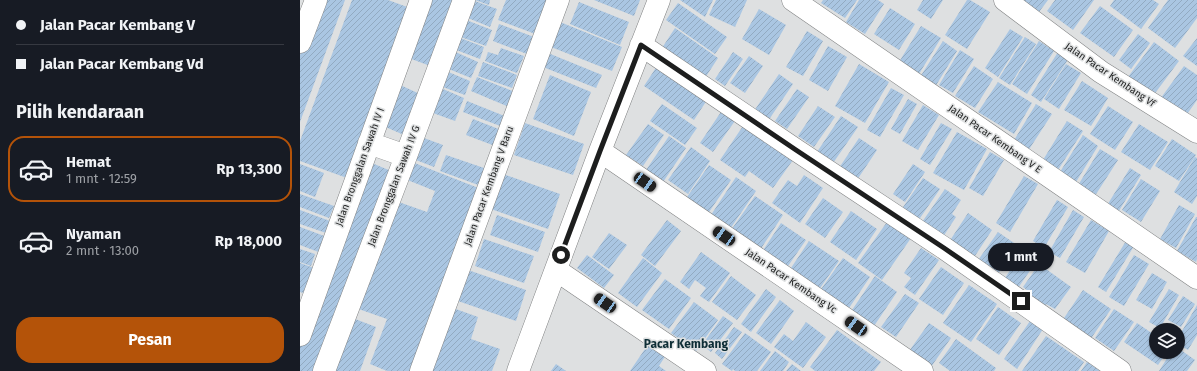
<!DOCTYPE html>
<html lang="id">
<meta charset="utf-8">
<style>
:root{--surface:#171b24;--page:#20242c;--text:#f1f3f6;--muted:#9ea1a6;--line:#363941;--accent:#b45309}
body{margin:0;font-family:"Fira Sans",sans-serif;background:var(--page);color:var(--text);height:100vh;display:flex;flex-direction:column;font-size:15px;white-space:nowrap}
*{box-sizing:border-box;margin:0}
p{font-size:13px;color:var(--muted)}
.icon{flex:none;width:22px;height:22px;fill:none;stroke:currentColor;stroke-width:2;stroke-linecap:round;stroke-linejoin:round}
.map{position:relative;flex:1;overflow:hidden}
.side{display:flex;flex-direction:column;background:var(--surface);width:300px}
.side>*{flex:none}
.guide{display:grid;align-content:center;height:88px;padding:0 16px;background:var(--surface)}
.fabs{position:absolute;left:849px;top:323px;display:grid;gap:8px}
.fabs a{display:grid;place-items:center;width:36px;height:36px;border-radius:50%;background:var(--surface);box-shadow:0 1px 3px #0004;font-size:20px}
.end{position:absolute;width:18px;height:18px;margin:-9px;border:5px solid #1d1e1e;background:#fff;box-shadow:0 0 0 2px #fff}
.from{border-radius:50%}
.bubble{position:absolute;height:28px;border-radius:14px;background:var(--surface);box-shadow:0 1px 3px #0004;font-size:13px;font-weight:700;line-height:28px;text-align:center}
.car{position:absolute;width:12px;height:24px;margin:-12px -6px;border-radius:5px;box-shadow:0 0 3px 1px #0007;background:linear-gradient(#222 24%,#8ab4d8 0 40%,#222 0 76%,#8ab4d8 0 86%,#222 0)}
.guide b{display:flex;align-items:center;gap:14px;height:38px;font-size:15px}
.guide b+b{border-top:1px solid var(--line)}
.guide i{width:10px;height:10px;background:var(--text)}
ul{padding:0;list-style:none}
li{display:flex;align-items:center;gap:12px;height:66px;margin:0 8px 6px;padding:0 8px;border:2px solid transparent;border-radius:16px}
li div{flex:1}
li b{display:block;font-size:15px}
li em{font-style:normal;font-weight:700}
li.selected{border-color:var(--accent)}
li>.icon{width:36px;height:36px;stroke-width:1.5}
h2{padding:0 16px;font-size:18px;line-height:48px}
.button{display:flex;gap:8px;margin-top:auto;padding:8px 16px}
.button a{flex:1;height:46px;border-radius:16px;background:var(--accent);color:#fff;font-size:16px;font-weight:700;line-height:46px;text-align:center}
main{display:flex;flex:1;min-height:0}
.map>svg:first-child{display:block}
.building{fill:url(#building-hatch)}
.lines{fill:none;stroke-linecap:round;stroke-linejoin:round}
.minor-casing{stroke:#808283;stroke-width:23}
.minor{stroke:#fff;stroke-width:22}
.route{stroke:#1d1e1e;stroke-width:5}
.labels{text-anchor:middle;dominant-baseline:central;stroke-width:3;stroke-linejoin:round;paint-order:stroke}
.street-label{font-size:10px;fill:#1d1e1e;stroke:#dee0e1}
.quarter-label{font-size:12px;font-weight:bold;fill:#0e2e36;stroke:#dee0e1}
</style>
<main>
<section class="side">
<div class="guide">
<b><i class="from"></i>Jalan Pacar Kembang V</b>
<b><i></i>Jalan Pacar Kembang Vd</b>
</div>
<h2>Pilih kendaraan</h2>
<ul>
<li class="selected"><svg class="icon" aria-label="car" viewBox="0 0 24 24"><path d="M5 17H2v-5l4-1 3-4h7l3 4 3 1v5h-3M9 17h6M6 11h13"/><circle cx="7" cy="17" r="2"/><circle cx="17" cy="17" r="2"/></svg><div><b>Hemat</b><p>1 mnt · 12:59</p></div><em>Rp 13,300</em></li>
<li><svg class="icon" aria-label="car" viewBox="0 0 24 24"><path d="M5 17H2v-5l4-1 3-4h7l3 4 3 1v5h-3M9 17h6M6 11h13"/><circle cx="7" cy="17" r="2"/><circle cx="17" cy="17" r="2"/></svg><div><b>Nyaman</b><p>2 mnt · 13:00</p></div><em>Rp 18,000</em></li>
</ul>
<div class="button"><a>Pesan</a></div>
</section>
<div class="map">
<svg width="897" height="371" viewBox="0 0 897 371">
<defs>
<pattern id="building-hatch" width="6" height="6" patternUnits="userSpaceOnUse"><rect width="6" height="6" fill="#aac6e2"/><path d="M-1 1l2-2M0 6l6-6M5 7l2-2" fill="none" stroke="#92aac1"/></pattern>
</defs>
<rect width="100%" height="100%" fill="#dee0e1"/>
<!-- building -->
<path class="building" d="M20 0H45L0 122V55Z
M52 0H88L110 8 47 178 0 161V141Z
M127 0H161L133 67 106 57Z
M172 0 197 9 190 27 163 16Z
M175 0H190L189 5Z
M206 0H251L238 35 198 20Z
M294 0H340L334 16Z
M380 0H413L405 17Z
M416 0H447L435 27 409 15Z
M523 0H557L545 18 521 3Z
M559 0H578L584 4 565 34 546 22Z
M623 0H643L631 19 617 10Z
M667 0H670L690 12 667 49 645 35Z
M723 0H748L739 12Z
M755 0H794L773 30 747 11Z
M814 0H853L859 4 841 29 810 6Z
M868 0H897V18L875 48 848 28Z
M279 2 329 22 320 45 270 24Z
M378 3 427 37 415 54 366 20Z
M800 6 833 30 814 57 780 33Z
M590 8 615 24 599 50 574 34Z
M459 9 486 25 469 55 442 39Z
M161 18 192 30 186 46 155 35Z
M260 22 322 47 312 71 251 47Z
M199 24 234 37 227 54 193 41Z
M621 26 641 38 619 74 599 62Z
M375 28 418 58 405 78 362 48Z
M710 29 723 37 698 77 685 68Z
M507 31 523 41 503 76 486 67Z
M838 34 850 43 831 69 819 60Z
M155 36 184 47 180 59 151 48Z
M725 37 736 44 710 85 699 78Z
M897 38V66L883 56Z
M643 41 657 51 635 87 620 77Z
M739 41 754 51 727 94 712 84Z
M854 42 879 61 853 96 828 77Z
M528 46 547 57 528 91 509 80Z
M201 48 224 56 217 73 185 61 188 52 198 55Z
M151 50 178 62 171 78 144 67Z
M660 50 674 59 653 93 639 85Z
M433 52 443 59 425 86 415 79Z
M758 52 769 58 741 102 731 95Z
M248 53 302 75 296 88 243 67Z
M449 56 463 66 445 93 430 83Z
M183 62 217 75 212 88 178 76Z
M359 63 409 97 394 120 344 86Z
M559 64 589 82 565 123 535 106Z
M766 64 781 73 759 109 744 99Z
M674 66 693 79 675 108 655 96Z
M884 66 897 75V100L883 120 858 102Z
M146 71 170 81 165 95 140 86Z
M479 74 493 84 468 121 454 111Z
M250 75 291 92 274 136 233 119Z
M177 77 215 92 209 107 171 91Z
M782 81 808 98 791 126 764 110Z
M698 82 732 103 714 134 678 112Z
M98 84 122 95 104 135 81 125Z
M591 88 604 95 580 137 567 130Z
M143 89 164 98 155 121 133 113Z
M497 89 509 97 487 129 475 121Z
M608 99 617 104 600 134 591 129Z
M167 101 207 117 203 127 163 112Z
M362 104 397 128 385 145 350 121Z
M736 104 752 114 728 151 713 142Z
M623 105 639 115 618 150 602 141Z
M518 106 535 117 514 147 498 136Z
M808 106 833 122 815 150 790 134Z
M423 109 437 118 413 152 400 143Z
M541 116 558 127 531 166 515 155Z
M173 119 201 130 195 146 166 135Z
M767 121 783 131 758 170 743 160Z
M225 123 284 144 273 175 214 155Z
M641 123 652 129 630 165 620 159Z
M348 124 364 135 343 166 326 155Z
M839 124 868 142 850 170 821 152Z
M443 126 493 160 473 188 449 171 445 177 420 160Z
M657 132 687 149 664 190 633 173Z
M783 135 798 146 776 182 760 172Z
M369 136 386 148 359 188 342 176Z
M124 138 143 145 134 167 116 160Z
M559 138 577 150 555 183 537 171Z
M872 139 896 155 879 181 855 166Z
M391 147 410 161 388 194 368 180Z
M800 149 818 160 791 202 774 192Z
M690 152 704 160 683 196 669 188Z
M146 155 187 169 181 186 140 171Z
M895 157 897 158V196L892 204 874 192Z
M67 161 91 171 17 371H0V342Z
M112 162 181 189 110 371H87L70 364 87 319 53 307 93 200 127 212 135 191 105 179Z
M0 164 24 173 15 197 0 191Z
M613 164 625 172 605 202 593 194Z
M409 165 431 180 407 215 385 200Z
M830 168 841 175 817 214 806 207Z
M203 174 260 194 248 229 191 209Z
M504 175 523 188 500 223 472 203 488 180 497 186Z
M724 176 738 184 710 232 696 223Z
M436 177 456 191 430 229 411 215Z
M623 178 640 189 618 221 601 210Z
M841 179 860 191 841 222 822 210Z
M645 189 661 200 652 214 656 217 641 240 620 225Z
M0 194 34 206 29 218 0 207Z
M455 196 483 215 460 250 431 230Z
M523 198 543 212 525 238 505 224Z
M757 200 768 207 744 248 733 241Z
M879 205 895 214 876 248 860 239Z
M0 210 30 221 26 233 0 224Z
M773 210 784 217 760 258 749 252Z
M551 211 577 229 556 260 530 242Z
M668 213 692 230 673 259 649 242Z
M197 215 245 232 238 252 190 235Z
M896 217H897V259L896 262 877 251Z
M367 220 381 231 355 266 341 255Z
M791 220 809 231 785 273 766 262Z
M587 222 611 238 582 280 558 263Z
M481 223 506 240 486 269 462 252Z
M0 227 27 237 21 253 0 245Z
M698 232 717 245 696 277 676 263Z
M309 233 327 245 309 269 292 257Z
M184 239 234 256 224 283 175 266Z
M509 241 539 261 518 291 489 271Z
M826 241 834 246 806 292 798 287Z
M726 246 740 256 716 291 703 281Z
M621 248 639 260 615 295 604 287 611 278 604 273Z
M0 249 15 254 11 266 0 262Z
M401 252 430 273 409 302 400 296 406 288 395 280 389 289 380 282Z
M287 255 314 275 304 288 277 268Z
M834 255 849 264 824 306 809 297Z
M343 258 362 273 337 307 318 293Z
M543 258 570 277 547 311 519 292Z
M0 263 17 269 7 294 0 292Z
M739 264 771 287 755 309 746 304 744 308 725 295 728 291 723 287Z
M641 267 664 283 643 315 619 299Z
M168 270 226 290 216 321 158 301Z
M852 273 867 282 852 309 836 300Z
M431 276 456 295 437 320 412 302Z
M575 276 597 292 572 329 550 313Z
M365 279 391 298 369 329 342 310Z
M669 285 697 304 671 342 643 323Z
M466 289 476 297 451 332 441 324Z
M869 289 879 295 860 328 849 322Z
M783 290 811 309 790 340 762 321Z
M605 294 619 303 596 337 581 327Z
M883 296 895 304 881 327 868 320Z
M480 300 494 311 471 344 456 333Z
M394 302 418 320 396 351 371 333Z
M897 305V335L888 350 878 344V338Z
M698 307 721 323 699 355 676 339Z
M153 308 178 317 171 339 200 349 192 371H131Z
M814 309 834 322 814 351 795 338Z
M423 316 433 323 411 352 402 345Z
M50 317 76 327 60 371H30Z
M730 321 743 329 717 369 704 359Z
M506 322 526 337 503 368 474 347 484 334 493 341Z
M629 323 651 338 629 370 607 354Z
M837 323 856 336V352H867L858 365 824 342Z
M434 327 442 332 422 359 415 353Z
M537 330 581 362 574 371H515L510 367Z
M445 333 471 352 457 371H435L433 369 432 371 422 364Z
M746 336 784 362 778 371H722Z
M656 339 696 368 694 371H650L639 363Z
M349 343 366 355 359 366 366 371H330Z
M878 348 895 360 887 371H859L871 352H878Z
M475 351 489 362 483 371H460Z
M787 362 800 371H781Z
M256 364 266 371H251Z
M492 364 501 371H486Z"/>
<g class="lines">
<!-- minor casing -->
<g class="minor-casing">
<path id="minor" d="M493 0 897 278
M705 0 801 72 897 132
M0 42 16 0
M341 45 496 150 644 248 820 371
M69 143 106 156
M300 151 622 371
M256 270 405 371
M0 335 121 0
M24 371 106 156 164 0
M121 371 258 0
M218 371 300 151 359 0"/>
</g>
<!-- minor -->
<use href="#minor" class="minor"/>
</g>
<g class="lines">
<!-- route -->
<path class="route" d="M261 255 300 151 341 45 496 150 644 248 721 301"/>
</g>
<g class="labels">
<!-- street labels -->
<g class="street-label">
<text transform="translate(810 75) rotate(34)">Jalan Pacar Kembang Vf</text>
<text transform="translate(695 139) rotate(35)">Jalan Pacar Kembang V E</text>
<text transform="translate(60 167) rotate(-70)">Jalan Bronggalan Sawah IV I</text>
<text transform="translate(94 186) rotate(-69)">Jalan Bronggalan Sawah IV G</text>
<text transform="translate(189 186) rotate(-70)">Jalan Pacar Kembang V Baru</text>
<text transform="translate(491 281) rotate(34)">Jalan Pacar Kembang Vc</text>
</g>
<!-- quarter labels -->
<g class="quarter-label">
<text x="386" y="344">Pacar Kembang</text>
</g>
</g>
</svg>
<div class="fabs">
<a><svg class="icon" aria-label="layers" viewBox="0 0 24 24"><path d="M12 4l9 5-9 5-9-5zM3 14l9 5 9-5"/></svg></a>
</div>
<i class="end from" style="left:261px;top:255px"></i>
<i class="end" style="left:721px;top:301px"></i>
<div class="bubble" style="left:688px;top:243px;width:66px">1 mnt</div>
<i class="car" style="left:345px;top:182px;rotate:124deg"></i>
<i class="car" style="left:424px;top:236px;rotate:304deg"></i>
<i class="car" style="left:305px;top:303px;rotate:304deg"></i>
<i class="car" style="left:556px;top:326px;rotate:305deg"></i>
</div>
</main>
